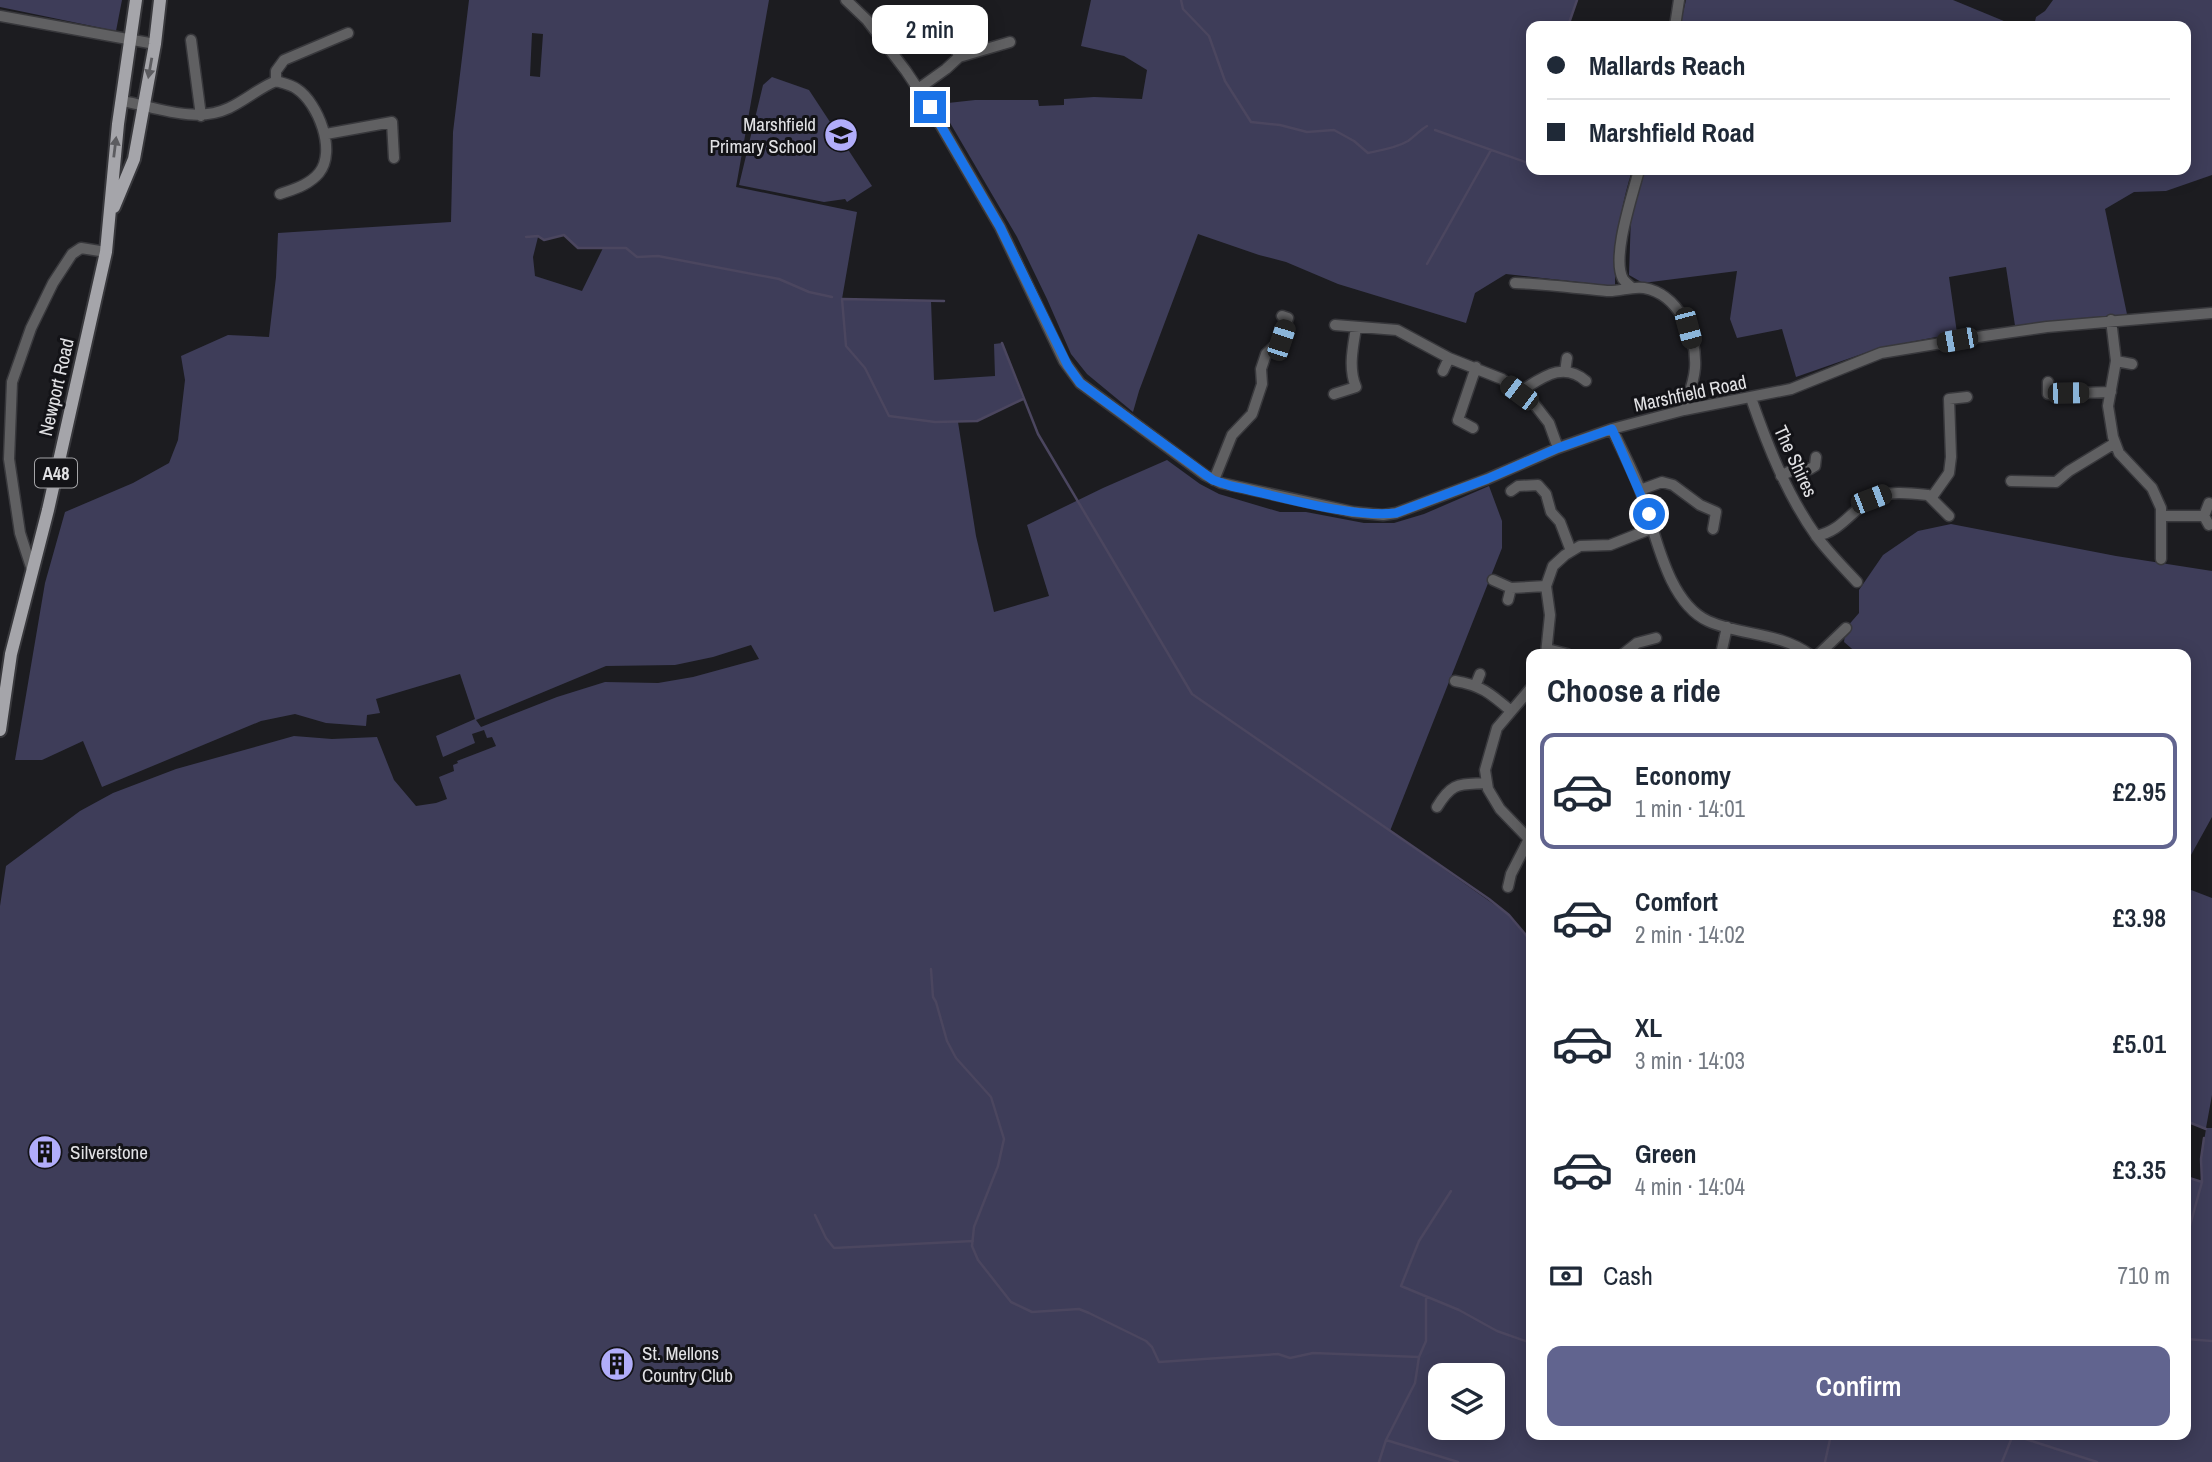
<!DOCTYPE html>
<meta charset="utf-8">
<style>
:root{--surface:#fff;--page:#f2f2f3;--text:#1f2937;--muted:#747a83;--line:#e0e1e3;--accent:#61648f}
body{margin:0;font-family:"Archivo Narrow",sans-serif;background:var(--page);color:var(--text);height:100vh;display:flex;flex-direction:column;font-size:26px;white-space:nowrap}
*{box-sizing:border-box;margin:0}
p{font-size:23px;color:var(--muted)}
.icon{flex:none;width:38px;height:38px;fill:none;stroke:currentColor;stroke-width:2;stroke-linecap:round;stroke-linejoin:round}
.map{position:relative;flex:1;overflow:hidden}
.side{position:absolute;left:1526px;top:649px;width:665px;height:791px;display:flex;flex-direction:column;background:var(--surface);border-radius:14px;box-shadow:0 4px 18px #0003}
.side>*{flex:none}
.guide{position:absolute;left:1526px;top:21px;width:665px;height:154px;border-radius:14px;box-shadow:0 4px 18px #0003;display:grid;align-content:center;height:154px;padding:0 21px;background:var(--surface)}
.tools{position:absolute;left:1428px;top:1363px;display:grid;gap:14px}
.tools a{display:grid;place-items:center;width:77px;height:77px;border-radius:14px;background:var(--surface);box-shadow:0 4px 18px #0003;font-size:35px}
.end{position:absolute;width:32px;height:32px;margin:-16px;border:9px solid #1a73e8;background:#fff;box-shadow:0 0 0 4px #fff}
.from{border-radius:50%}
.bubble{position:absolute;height:49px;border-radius:14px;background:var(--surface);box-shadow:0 4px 18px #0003;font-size:23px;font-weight:600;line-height:49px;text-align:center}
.car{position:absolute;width:21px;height:42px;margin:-21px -10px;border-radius:9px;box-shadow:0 0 5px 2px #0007;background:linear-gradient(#222 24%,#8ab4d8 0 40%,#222 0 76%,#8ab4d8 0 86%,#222 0)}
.guide b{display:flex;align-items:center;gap:24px;height:66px;font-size:26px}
.guide b+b{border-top:2px solid var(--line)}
.guide i{width:18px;height:18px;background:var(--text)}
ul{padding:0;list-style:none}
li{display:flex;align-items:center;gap:21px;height:116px;margin:0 14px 10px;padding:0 7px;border:4px solid transparent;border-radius:14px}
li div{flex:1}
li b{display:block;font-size:26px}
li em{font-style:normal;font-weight:600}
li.selected{border-color:var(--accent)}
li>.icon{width:63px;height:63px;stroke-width:1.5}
h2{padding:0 21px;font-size:32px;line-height:84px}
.pay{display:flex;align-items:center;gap:18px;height:77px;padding:0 21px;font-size:26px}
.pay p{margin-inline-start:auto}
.button{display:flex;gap:14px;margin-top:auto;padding:14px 21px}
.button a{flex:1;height:80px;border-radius:14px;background:var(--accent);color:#fff;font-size:28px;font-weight:600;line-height:80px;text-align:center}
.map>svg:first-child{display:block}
.green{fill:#3e3d59;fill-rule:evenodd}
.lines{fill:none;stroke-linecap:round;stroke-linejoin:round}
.stream{stroke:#4b465f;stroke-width:2.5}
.minor-casing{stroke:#38383c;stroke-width:13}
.major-casing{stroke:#38383c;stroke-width:16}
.minor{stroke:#606062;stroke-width:10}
.major{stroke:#a5a5aa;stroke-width:12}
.oneway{fill:#5c5c60}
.route{stroke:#1a73e8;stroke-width:9}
.labels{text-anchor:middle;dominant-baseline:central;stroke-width:6;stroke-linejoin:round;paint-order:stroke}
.shield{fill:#131317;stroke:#a4a4a7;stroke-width:2}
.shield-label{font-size:18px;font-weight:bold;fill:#e2e2e5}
.poi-label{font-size:19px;fill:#e2e2e5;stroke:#131317;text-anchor:start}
.street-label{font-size:19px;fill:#e2e2e5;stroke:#131317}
</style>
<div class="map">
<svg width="2212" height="1462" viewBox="0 0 2212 1462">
<rect width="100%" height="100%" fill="#1c1c20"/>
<!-- green -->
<path class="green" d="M0 0H122L116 31 0 7Z
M469 0H769L736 187 857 212 842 299 931 301 934 380 995 376 994 344 1002 343 1023 399 977 421 958 422 976 536 994 612 1049 596 1027 525 1103 488 1167 460 1200 484 1219 494 1280 512H1306L1364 523H1394L1424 514 1489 486 1502 521V548L1390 831 1509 915 1531 941V1435H2186V1177L2202 1181 2201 1159 2206 1129 2186 1121V888L2212 898V1095L2206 1128H2212V1462H0V906L6 866 80 811 113 793 176 769 294 736 332 739 377 737 394 780 416 806 436 803 447 799 439 777 454 771 453 765 458 763 457 761 496 746 492 737 487 738 484 730 472 734 475 743 443 757 436 736 475 719 460 674 376 699 380 713 367 715 366 726 326 723 295 714 261 721 102 787 83 741 42 760H15L45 583 65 512 133 483 169 463 178 440 185 380 181 356 228 335 269 337 276 277 278 233 451 222 453 132ZM532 33 543 34 540 77 530 76ZM564 235 578 248H603L582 291 535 276 533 257 538 237 544 240ZM751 645 759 659 693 677 658 683 605 682 557 697 481 727 476 720 606 666 675 665 713 657ZM1440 1376H1493V1428H1440Z
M1091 0H1577L1568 26H1531V170H1632C1620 210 1615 243 1615 286L1506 274 1475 293 1466 323 1338 284 1286 262 1259 255 1198 234 1139 391 1133 412 1087 374 1071 354 1047 299 1017 237 939 104 975 100H1038L1039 106 1064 105V99L1094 97 1142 99 1147 70 1124 56 1081 46Z
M1686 0H1953L2016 26H1680Z
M2053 0H2212V175L2166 191 2134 192 2105 209 2128 319 2016 332 2006 267 1949 277 1957 333 1879 348 1796 377 1782 329 1737 338 1730 319 1737 271 1643 283 1629 275 1631 215 1645 170H2186V26H2034L2036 17 2045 11Z
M772 77 809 90 872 186 847 202 845 199 824 202 739 185 763 85Z
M1951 524 2116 556 2212 571V817L2186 864V654H1858L1844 642 1846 628 1859 613V590L1883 555 1918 531Z"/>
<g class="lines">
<!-- stream -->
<path class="stream" d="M1181 0 1183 9 1209 36 1225 81 1251 122 1280 125 1307 132 1334 130 1354 141 1368 153C1382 150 1396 148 1408 141 1415 136 1420 130 1427 126
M1568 26 1577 0
M1435 130 1531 164
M526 237 538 236 544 240 564 235 578 248H626L637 257 658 256 779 279 809 292 832 297
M1427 264 1491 150
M944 301 842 299 846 346 865 368 889 416 935 422 977 421 1023 399
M1002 343 1038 434 1192 694 1489 899 1509 915 1531 941
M931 969 933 997 936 1002 947 1041 956 1058 991 1097 1004 1139 998 1166 974 1227 972 1246 978 1260 1011 1302 1032 1312 1079 1309 1089 1313 1146 1341 1152 1347 1159 1362 1278 1354 1290 1358 1313 1353 1419 1357
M2186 1121 2206 1129
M2186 1177 2202 1182
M1451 1191 1419 1241 1401 1286 1459 1310 1497 1331 1531 1343
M815 1215 826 1238 834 1248 973 1241
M2186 1240 2202 1182 2201 1159 2204 1138
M2186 1339 2212 1341
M2013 1435 2097 1462
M1386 1440 1415 1383 1419 1357 1426 1341V1299
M1379 1462 1386 1440 1458 1462
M1825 1462 1831 1435
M2002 1462 2013 1435"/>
<!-- minor casing -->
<g class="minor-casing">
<path id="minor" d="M846 0 867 20 906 71 930 107 1000 227 1064 361 1080 383 1205 475 1221 483 1353 512 1383 515 1396 513 1487 479 1558 448 1612 429 1684 410 1791 389 1881 353 1984 336 2047 327 2212 313
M0 16 155 44
M1675 26 1679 0
M191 40 201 116
M955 46 959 57
M276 81C283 83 292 85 297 89 318 103 337 151 319 173 309 185 294 189 280 194
M918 89 946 69 959 57 1010 42
M122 101C156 107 195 124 229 108 246 100 259 88 276 81V71L284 60 348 33
M326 134 392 122 394 158
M1515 283C1546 284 1576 288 1607 291 1619 292 1631 286 1644 288 1678 294 1697 335 1695 368 1694 382 1688 397 1684 410
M1631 287C1628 284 1625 282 1623 279 1611 257 1633 194 1639 170
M2111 320 2116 361 2108 406 2113 437 2119 453 2152 488 2161 508V559
M1335 325 1397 330 1449 358 1502 379 1535 405 1549 423 1558 448
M2116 361 2132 364
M1443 371 1449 358
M1565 372 1567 358
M2048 382V394L2111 392
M1519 392C1541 379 1562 360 1586 381
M1334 394 1356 387C1348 368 1353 347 1356 328
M1751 398C1768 447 1787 495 1817 537 1829 553 1844 568 1857 582
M1473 428 1458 420 1476 367
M1612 429C1621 448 1631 467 1639 487 1655 527 1665 601 1708 621 1741 636 1779 632 1809 654
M1781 476 1796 468 1810 469 1815 466 1816 457
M1214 480 1232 435 1252 414 1262 384 1261 369 1266 354 1281 340 1288 318 1282 316
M2011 481 2056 482 2069 471 2115 443
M1640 490 1662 482 1673 485 1700 505 1716 512 1713 529
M1511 491 1518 486 1538 485 1546 494 1551 512 1560 522 1571 551
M1932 497 1949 473 1951 457 1949 399 1967 397
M2162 516H2204
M2209 525 2204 516 2209 503
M1816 536C1842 531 1850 511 1872 499 1889 490 1910 493 1928 495L1949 516
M31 567 20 533 9 459 12 382 31 328 53 283 72 254 81 248 106 252
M1493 580 1511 588 1546 586
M1508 600 1511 588
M1547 649 1567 654
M1546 654 1550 615 1546 586 1553 566 1565 555 1580 546 1610 545 1653 528
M1623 654 1637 643 1656 638
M1721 654 1727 627
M1819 654 1846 628
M1455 681C1481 685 1491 694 1511 711
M1476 684 1480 674
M1437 807C1453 781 1459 785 1487 783
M1508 887 1511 874 1529 839 1500 809 1488 789 1485 770 1497 728 1531 688"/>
</g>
<!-- major casing -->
<g class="major-casing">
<path id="major" d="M114 207 134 159 155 44 160 0
M0 730 11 654 48 510 106 252 118 124 136 0"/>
</g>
<!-- minor -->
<use href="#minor" class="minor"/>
<!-- major -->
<use href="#major" class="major"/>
</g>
<!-- one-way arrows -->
<defs><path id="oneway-solid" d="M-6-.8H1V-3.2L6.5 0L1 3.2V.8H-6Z" transform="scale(1.75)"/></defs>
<g class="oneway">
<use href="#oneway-solid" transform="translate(150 68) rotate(100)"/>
<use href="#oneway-solid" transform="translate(115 147) rotate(-83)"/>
</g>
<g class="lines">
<!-- route -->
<path class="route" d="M930 107 1000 227 1068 366 1080 383 1213 480 1231 486C1279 496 1349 518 1396 513L1487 479 1558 448 1612 429 1649 514"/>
</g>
<!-- icons -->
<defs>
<g id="school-disc" transform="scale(1.75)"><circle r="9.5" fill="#b1adfa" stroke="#131317"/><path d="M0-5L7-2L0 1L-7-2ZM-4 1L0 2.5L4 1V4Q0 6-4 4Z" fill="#111"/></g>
<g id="building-disc" transform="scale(1.75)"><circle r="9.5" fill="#b1adfa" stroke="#131317"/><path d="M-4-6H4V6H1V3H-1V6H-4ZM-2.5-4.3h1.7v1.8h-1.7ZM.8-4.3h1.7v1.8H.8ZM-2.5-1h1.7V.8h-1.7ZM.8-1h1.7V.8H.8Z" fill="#111"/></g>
</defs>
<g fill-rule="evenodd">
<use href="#school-disc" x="841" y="135"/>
<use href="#building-disc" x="45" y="1152"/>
<use href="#building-disc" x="617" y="1364"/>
</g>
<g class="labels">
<!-- shield labels -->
<rect class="shield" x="35" y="458.5" width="42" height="29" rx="5"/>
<g class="shield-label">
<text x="56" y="473">A48</text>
</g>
<!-- poi labels -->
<g class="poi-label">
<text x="816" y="124" text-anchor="end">Marshfield<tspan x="816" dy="22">Primary School</tspan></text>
<text x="70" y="1152">Silverstone</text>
<text x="642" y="1353">St. Mellons<tspan x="642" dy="22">Country Club</tspan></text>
</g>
<!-- street labels -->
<g class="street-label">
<text transform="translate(56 387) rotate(-77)">Newport Road</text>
<text transform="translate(1690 393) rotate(-12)">Marshfield Road</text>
<text transform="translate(1796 461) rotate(65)">The Shires</text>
</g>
</g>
</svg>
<div class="tools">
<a><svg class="icon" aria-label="layers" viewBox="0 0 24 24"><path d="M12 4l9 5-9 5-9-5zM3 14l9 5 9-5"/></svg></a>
</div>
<i class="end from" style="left:1649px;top:514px"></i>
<i class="end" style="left:930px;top:107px"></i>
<div class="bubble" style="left:872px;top:5px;width:116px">2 min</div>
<i class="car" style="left:1688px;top:328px;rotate:165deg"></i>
<i class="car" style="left:1281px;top:340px;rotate:18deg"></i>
<i class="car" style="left:1957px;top:340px;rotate:260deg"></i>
<i class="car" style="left:1519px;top:393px;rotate:307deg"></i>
<i class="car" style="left:2068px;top:393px;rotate:89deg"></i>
<i class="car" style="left:1871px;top:499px;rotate:69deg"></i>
<div class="guide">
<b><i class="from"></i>Mallards Reach</b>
<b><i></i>Marshfield Road</b>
</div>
<section class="side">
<h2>Choose a ride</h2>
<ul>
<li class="selected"><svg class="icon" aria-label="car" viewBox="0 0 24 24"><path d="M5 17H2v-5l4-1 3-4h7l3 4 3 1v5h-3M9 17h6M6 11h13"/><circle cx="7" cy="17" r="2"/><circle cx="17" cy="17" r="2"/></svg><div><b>Economy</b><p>1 min · 14:01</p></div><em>£2.95</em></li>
<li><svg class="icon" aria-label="car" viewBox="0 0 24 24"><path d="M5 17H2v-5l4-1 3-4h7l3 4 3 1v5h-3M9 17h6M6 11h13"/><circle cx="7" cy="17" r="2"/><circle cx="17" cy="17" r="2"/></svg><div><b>Comfort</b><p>2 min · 14:02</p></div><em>£3.98</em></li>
<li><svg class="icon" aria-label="car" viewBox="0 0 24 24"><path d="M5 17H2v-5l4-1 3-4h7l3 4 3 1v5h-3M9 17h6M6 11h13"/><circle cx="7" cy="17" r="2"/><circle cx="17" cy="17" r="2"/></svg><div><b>XL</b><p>3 min · 14:03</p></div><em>£5.01</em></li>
<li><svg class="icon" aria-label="car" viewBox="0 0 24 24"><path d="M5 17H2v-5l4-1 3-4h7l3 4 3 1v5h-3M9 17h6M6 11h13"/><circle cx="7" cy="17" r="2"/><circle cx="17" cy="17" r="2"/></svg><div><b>Green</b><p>4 min · 14:04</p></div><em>£3.35</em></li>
</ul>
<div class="pay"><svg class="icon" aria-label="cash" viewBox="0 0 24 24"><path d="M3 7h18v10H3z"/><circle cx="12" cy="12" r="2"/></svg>Cash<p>710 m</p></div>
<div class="button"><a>Confirm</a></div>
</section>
</div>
